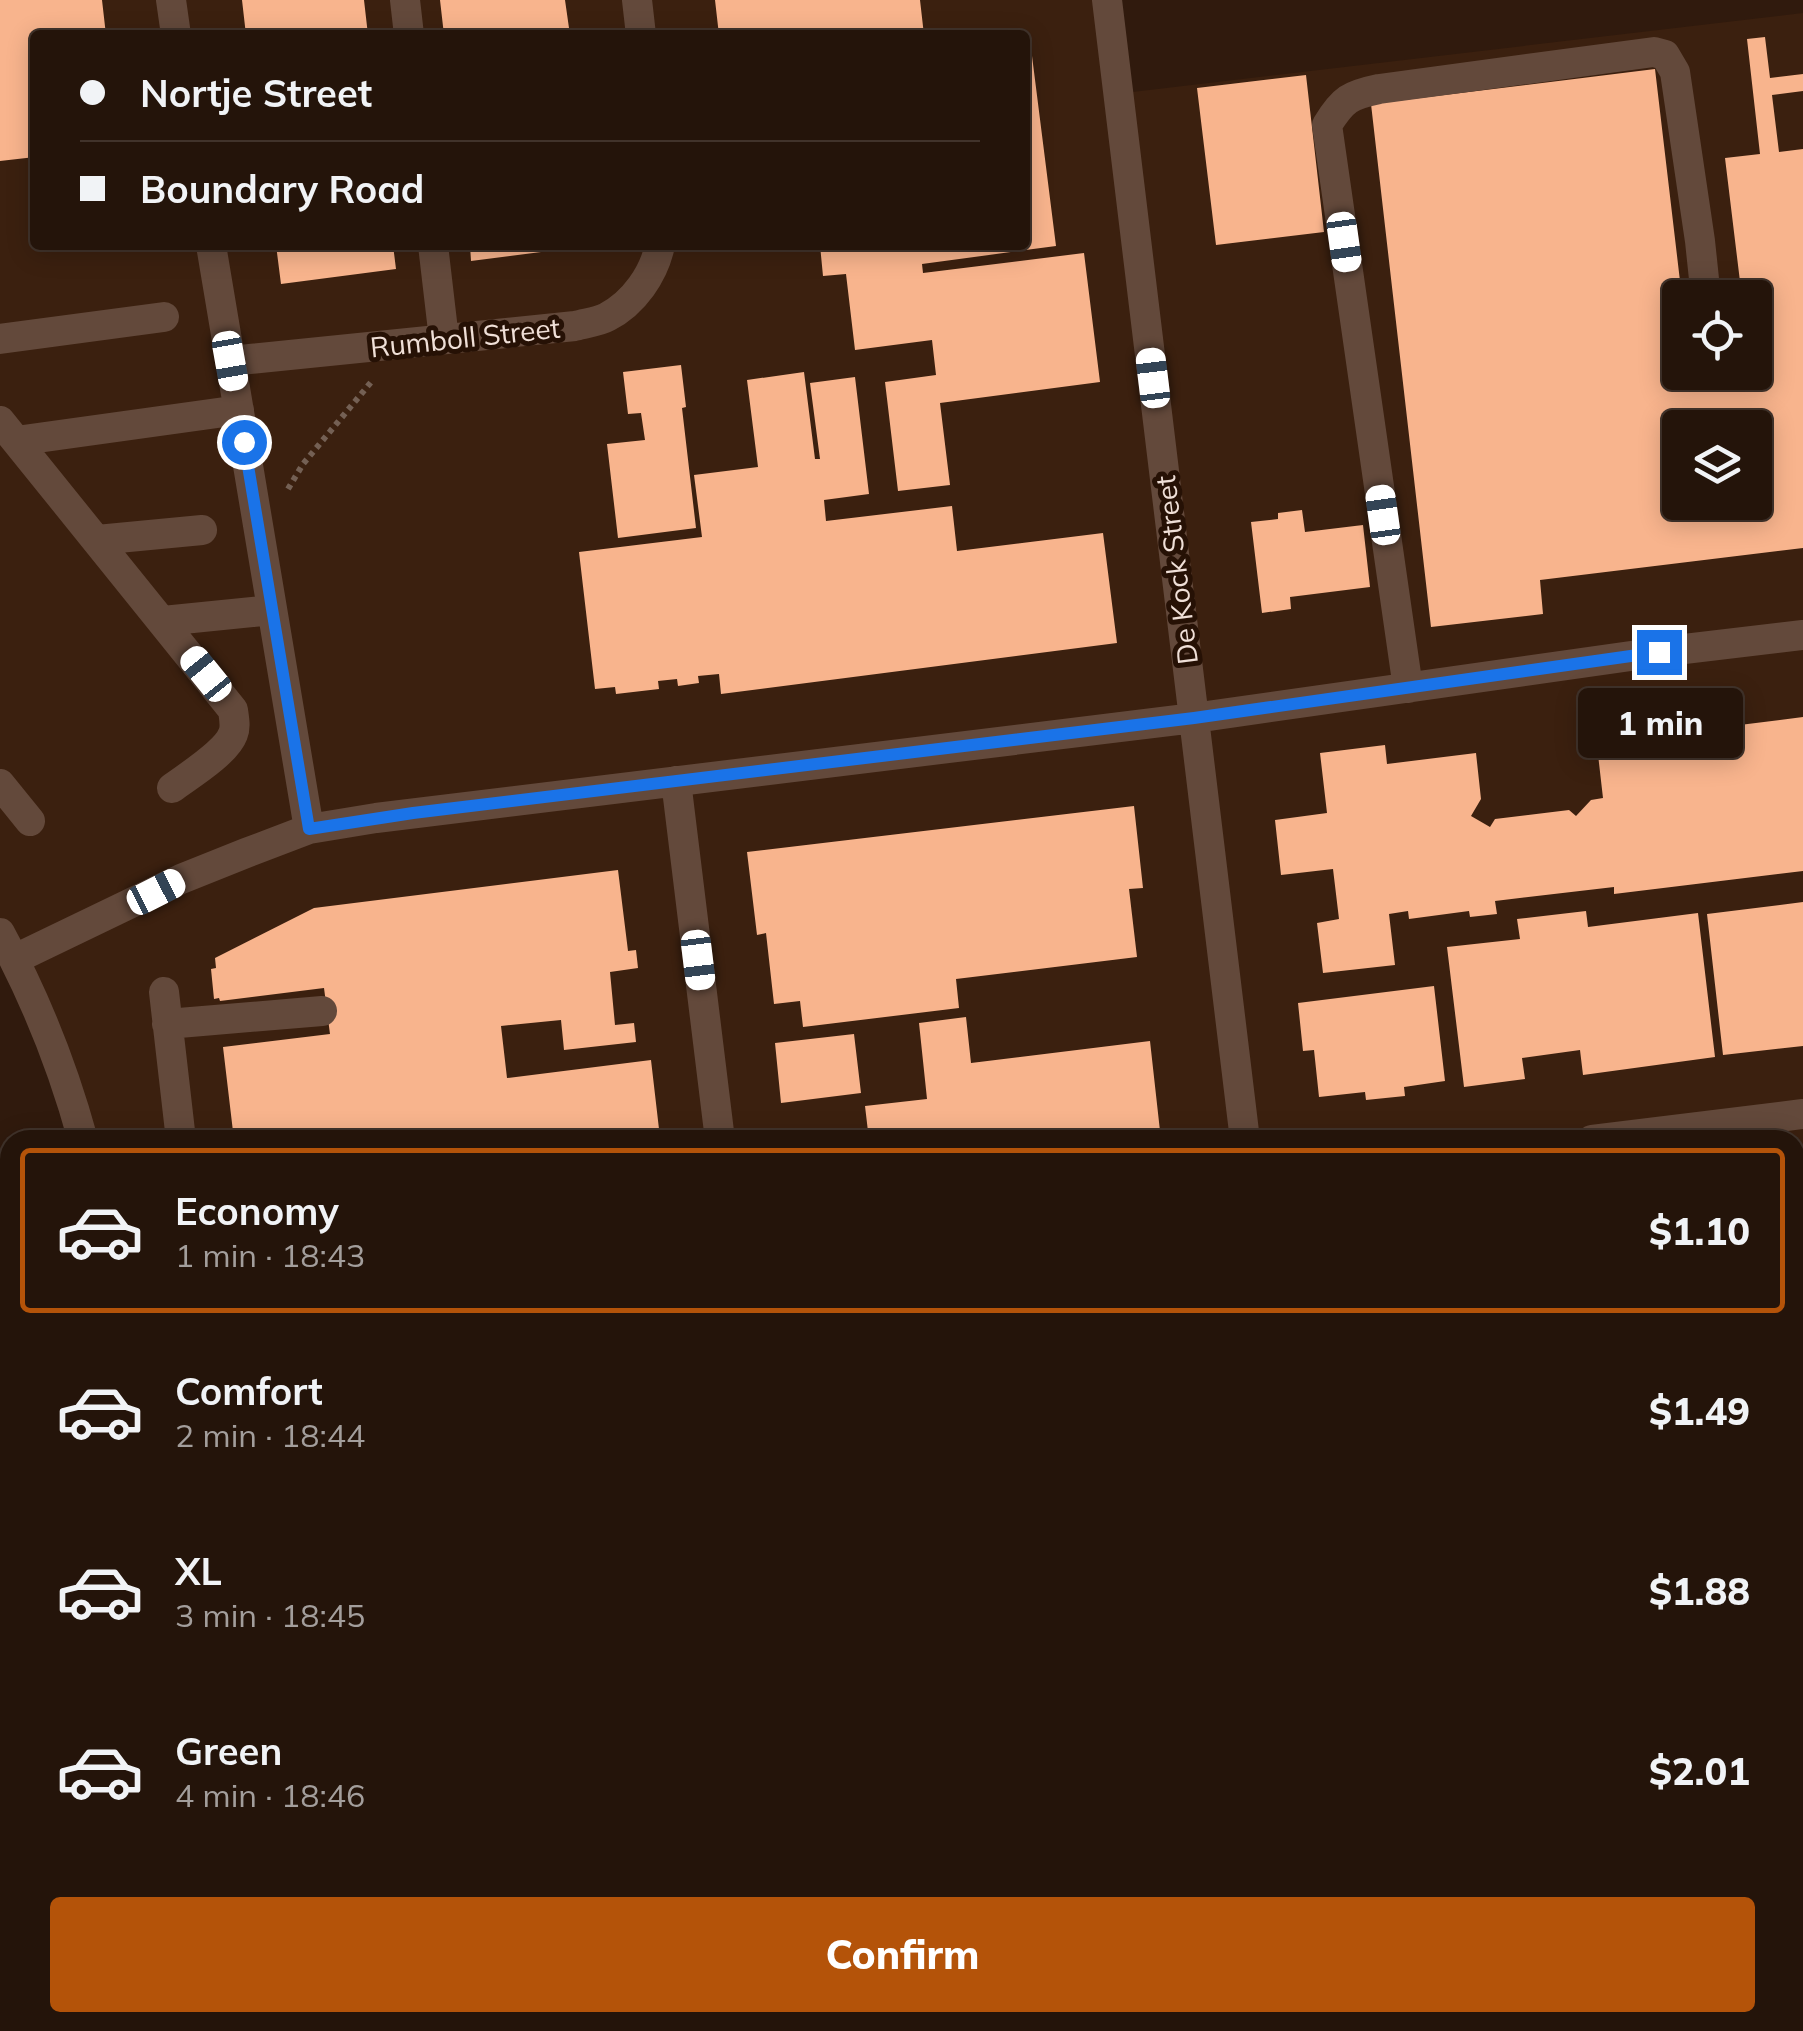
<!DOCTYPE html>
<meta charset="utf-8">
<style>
:root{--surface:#24140a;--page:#302118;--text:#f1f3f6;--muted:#a39e9c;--line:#41332b;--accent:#b45309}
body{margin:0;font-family:Mulish,sans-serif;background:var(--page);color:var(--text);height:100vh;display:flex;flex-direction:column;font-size:38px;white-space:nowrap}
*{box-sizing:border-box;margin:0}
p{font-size:32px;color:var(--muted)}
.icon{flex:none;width:55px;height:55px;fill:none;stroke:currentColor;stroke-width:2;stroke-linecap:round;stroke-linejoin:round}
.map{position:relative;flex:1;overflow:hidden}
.panel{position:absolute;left:0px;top:1130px;width:1805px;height:902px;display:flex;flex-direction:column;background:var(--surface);border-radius:30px 30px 0 0;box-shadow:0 5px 25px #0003,0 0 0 2px var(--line)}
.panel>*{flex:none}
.top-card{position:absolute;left:30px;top:30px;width:1000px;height:220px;border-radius:10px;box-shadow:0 5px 25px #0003,0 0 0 2px var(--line);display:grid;align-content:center;height:220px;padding:0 50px;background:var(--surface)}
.tools{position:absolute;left:1662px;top:280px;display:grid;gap:20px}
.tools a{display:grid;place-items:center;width:110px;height:110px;border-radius:10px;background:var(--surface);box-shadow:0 5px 25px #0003,0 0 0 2px var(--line);font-size:50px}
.end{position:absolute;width:45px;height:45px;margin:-22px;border:12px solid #1a73e8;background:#fff;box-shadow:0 0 0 5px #fff}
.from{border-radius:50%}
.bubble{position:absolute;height:70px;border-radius:10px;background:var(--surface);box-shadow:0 5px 25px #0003,0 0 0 2px var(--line);font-size:32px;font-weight:800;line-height:70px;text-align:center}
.car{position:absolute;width:30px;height:60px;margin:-30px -15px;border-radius:12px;box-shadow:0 0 8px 2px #0007;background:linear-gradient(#fff 24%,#345 0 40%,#fff 0 76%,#345 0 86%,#fff 0)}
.top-card b{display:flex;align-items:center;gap:35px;height:95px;font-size:38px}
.top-card b+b{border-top:2px solid var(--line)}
.top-card i{width:25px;height:25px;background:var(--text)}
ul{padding:18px 0 0;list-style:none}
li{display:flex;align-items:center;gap:30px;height:165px;margin:0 20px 15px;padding:0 30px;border:5px solid transparent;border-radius:10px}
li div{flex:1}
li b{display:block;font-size:38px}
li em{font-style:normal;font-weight:800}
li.selected{border-color:var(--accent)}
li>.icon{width:90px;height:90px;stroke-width:1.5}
.action{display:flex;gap:20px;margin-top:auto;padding:20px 50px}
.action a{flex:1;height:115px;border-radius:10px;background:var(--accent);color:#fff;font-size:40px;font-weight:800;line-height:115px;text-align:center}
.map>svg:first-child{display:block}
.built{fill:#3b200f;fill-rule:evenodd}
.building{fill:#f8b48d;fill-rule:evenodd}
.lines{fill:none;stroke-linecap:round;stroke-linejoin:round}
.path{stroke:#746054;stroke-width:6;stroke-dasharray:5 5;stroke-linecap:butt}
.minor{stroke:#63493b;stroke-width:30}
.route{stroke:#1a73e8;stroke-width:12}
.labels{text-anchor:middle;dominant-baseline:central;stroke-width:10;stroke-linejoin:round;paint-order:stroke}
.street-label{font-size:28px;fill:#efdfd7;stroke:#261105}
</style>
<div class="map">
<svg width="1803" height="2031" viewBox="0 0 1803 2031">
<rect width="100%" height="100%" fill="#301a0d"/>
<!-- built -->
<path class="built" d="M0 0H1112L1124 93 1803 13V2031H196L194 2023 1795 2022V1140H77L0 933ZM35 35H1025V245H35ZM1680 298H1755V372H1680ZM1680 428H1755V502H1680Z"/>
<!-- building -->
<path class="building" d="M0 0H102L106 35H35V157L0 161Z
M242 0H364L368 35H246Z
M440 0H565L570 35H444Z
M715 0H920L924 35H719Z
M1765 37 1770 78 1803 74V91L1772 95 1779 152 1803 149V548L1540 580 1543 614 1431 627 1371 104 1655 69 1682 298H1680V372H1755V298H1742L1725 158 1760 154 1747 39ZM1680 428H1755V502H1680Z
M1025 48H1031L1056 246 922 264 923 273 1084 253 1100 382 940 403 950 485 898 491 885 382 936 375 932 340 855 350 846 274 823 276 820 245H1025Z
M1306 75 1324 232 1216 245 1197 88Z
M276 245H393L396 269 281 284Z
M470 245H580V247L471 261Z
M681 365 686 407 682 408 696 528 618 538 607 444 645 440 641 413 628 414 623 372Z
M804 372 815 459H820L810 383 855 377 869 494 824 500 826 521 952 506 957 551 1103 533 1117 643 721 694 719 674 698 676 699 683 678 686 677 679 658 681 659 689 616 694 615 687 595 689 579 552 702 537 694 475 758 467 747 380Z
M1302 510 1305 532 1363 525 1370 587 1290 597 1291 609 1262 613 1251 522 1278 519V513Z
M1803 717V871L1614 894V887L1495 901 1497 914 1470 917 1469 911 1409 919 1408 911 1389 914 1395 965 1323 973 1317 923 1339 919 1333 869 1281 875 1275 820 1327 813 1320 753 1385 745 1387 764 1476 753 1481 799 1471 816 1490 827 1495 819 1569 810 1576 816 1591 800 1603 798 1596 737 1658 730 1659 735Z
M1134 806 1143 888 1129 889 1137 957 956 979 959 1008 803 1027 800 1001 774 1004 766 933 757 935 747 852Z
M618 870 628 951 636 950 638 968 610 972 615 1025 634 1023 636 1042 564 1050 561 1020 501 1026 507 1078 651 1060 659 1129 566 1140H234L223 1047 330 1034 324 988 220 1001 219 998 214 999 211 969 216 968 215 958 314 908Z
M1803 902V1046L1723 1055 1707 914Z
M1586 911 1588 927 1698 913 1715 1057 1583 1075 1580 1050 1522 1058 1525 1079 1464 1087 1447 947 1520 939 1517 919Z
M1434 986 1445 1081 1404 1087 1405 1096 1366 1100 1365 1092 1319 1097 1314 1050 1303 1051 1298 1003Z
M966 1017 971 1063 1150 1041 1161 1140H941V1136L907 1140H869L865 1106 927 1099 919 1023Z
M854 1034 861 1093 781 1103 775 1043Z
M1803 1172V1344L1795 1345V1173Z
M387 2022H753V2025L704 2031H388Z
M1120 2022H1270L1271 2031H1121Z"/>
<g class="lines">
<!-- path -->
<path class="path" d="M288 489 303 464 372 381"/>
<!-- minor -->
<path class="minor" d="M171 0 176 35
M405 0 409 35
M637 0 641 35
M1107 0 1245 1140
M211 245 309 829
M433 245 444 339
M0 339 164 317
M230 361 575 326C585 323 598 322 607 317 634 303 654 274 660 245
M0 421 233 710C234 718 236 727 233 734 226 753 188 776 172 788
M16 441 239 410
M97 540 202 530
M163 621 272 610
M1408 688 1327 125C1343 99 1350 95 1379 89L1654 52 1665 55 1675 72 1700 241 1706 298
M676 781 720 1140
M0 784 30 821
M0 933C36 999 63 1067 83 1140
M15 959 181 879 246 853 309 829 376 818 1194 718 1659 652 1803 635
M164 992 181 1140
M167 1024 322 1011
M1592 1140 1803 1114
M0 1299H10
M1795 1480H1803
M0 1739 10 1738
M200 2022 201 2031
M281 2022 282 2031
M827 2022 828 2031
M1352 2022 1353 2031"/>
</g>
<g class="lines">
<!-- route -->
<path class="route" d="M244 442 309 829 413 813 1194 718 1659 652"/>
</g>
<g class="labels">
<!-- street labels -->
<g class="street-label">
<text transform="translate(465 337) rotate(-6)">Rumboll Street</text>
<text transform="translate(1176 570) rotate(-97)">De Kock Street</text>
</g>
</g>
</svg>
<div class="tools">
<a><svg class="icon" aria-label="locate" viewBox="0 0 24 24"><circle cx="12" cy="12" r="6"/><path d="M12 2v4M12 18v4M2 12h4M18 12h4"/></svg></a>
<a><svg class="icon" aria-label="layers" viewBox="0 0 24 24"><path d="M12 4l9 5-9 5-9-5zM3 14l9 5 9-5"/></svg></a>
</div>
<i class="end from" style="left:244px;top:442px"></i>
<i class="end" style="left:1659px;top:652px"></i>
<div class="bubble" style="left:1578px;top:688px;width:165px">1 min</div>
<i class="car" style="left:1344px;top:242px;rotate:172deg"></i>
<i class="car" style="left:230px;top:361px;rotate:170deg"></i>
<i class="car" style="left:1153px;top:378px;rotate:353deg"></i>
<i class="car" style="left:1383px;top:515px;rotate:352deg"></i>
<i class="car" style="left:206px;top:674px;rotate:321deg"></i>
<i class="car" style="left:156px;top:892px;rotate:63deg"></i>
<i class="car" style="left:698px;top:960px;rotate:173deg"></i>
<div class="top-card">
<b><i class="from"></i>Nortje Street</b>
<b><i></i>Boundary Road</b>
</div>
<section class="panel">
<ul>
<li class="selected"><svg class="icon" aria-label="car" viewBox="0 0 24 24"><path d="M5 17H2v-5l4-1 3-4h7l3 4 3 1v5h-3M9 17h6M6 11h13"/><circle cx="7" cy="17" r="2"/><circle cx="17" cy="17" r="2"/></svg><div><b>Economy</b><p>1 min · 18:43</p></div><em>$1.10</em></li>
<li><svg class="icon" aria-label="car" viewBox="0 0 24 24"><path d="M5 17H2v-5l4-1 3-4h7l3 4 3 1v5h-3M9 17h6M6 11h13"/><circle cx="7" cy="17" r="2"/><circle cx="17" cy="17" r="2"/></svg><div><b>Comfort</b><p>2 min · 18:44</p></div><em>$1.49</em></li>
<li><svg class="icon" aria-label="car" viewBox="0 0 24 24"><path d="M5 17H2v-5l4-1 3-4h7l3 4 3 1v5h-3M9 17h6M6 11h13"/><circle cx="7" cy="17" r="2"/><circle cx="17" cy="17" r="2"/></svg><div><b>XL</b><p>3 min · 18:45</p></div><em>$1.88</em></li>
<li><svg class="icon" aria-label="car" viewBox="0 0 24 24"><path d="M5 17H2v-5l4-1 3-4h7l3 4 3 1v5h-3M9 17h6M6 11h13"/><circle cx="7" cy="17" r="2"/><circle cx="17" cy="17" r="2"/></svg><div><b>Green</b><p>4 min · 18:46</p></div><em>$2.01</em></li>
</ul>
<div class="action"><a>Confirm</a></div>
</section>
</div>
